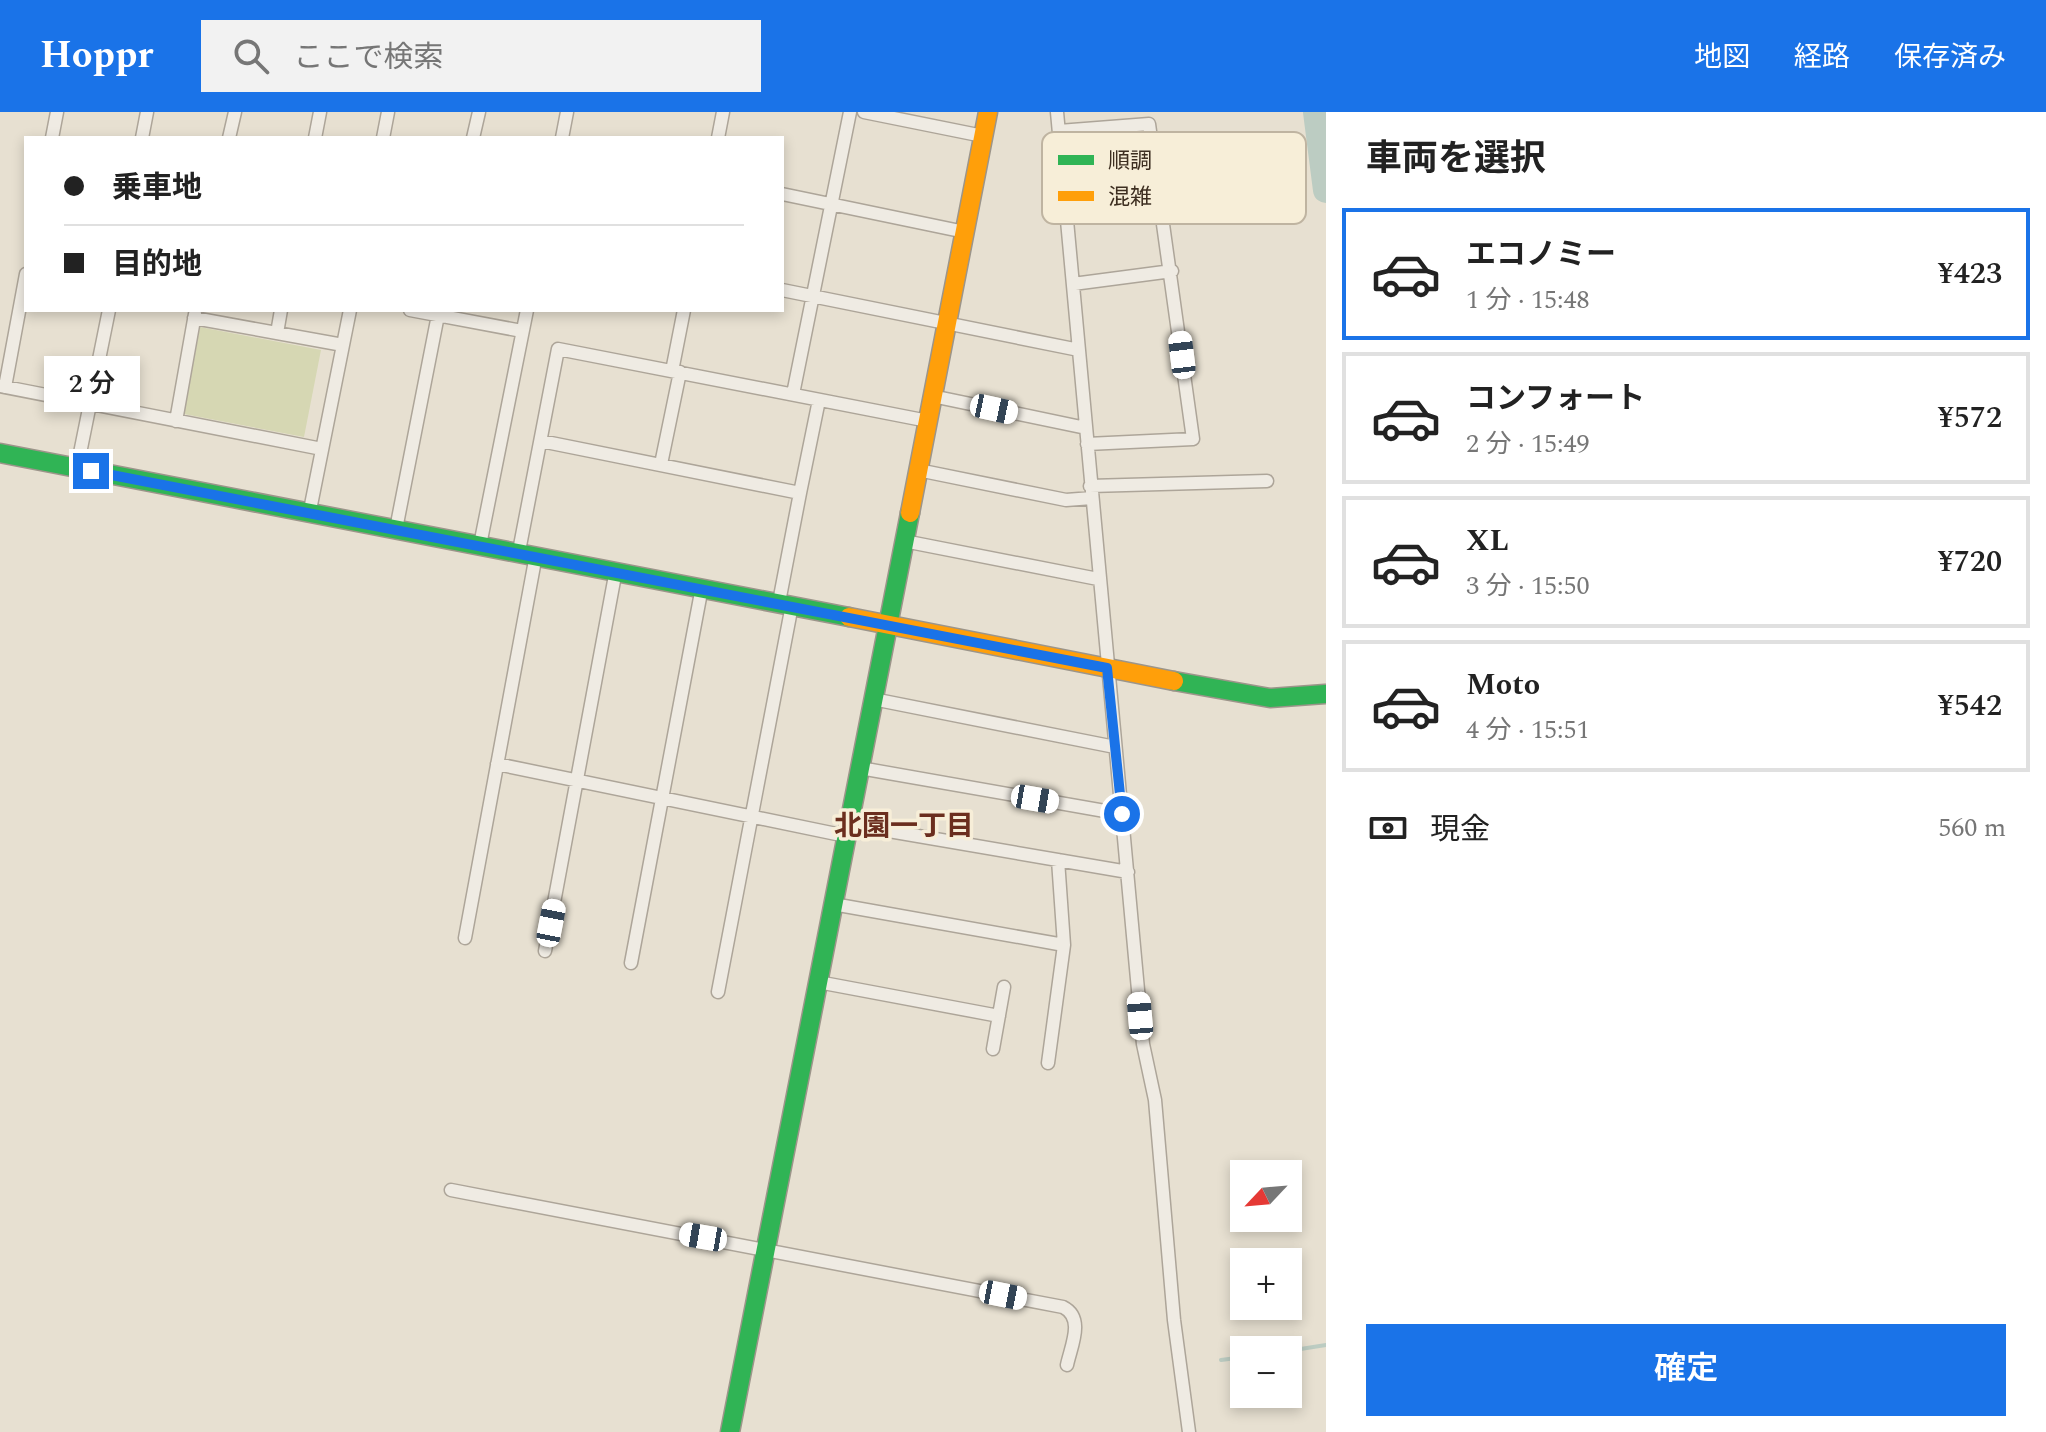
<!DOCTYPE html>
<html lang="ja">
<meta charset="utf-8">
<style>
:root{--surface:#fff;--page:#f2f2f2;--text:#222;--muted:#767676;--line:#e0e0e0;--accent:#1a73e8}
body{margin:0;font-family:Spectral,"Noto Sans JP",serif;background:var(--page);color:var(--text);height:100vh;display:flex;flex-direction:column;font-size:30px;white-space:nowrap}
*{box-sizing:border-box;margin:0}
p{font-size:26px;color:var(--muted)}
.icon{flex:none;width:44px;height:44px;fill:none;stroke:currentColor;stroke-width:2;stroke-linecap:round;stroke-linejoin:round}
.map{position:relative;flex:1;overflow:hidden}
.sheet{display:flex;flex-direction:column;background:var(--surface);width:720px}
.sheet>*{flex:none}
.hud{position:absolute;left:24px;top:24px;width:760px;height:176px;border-radius:0px;box-shadow:0 4px 12px #0003;display:grid;align-content:center;height:176px;padding:0 40px;background:var(--surface)}
.needle{width:52px;rotate:244deg}
.controls{position:absolute;left:1230px;top:1048px;display:grid;gap:16px}
.controls a{display:grid;place-items:center;width:72px;height:72px;border-radius:0px;background:var(--surface);box-shadow:0 4px 12px #0003;font-size:40px}
.end{position:absolute;width:36px;height:36px;margin:-18px;border:10px solid #1a73e8;background:#fff;box-shadow:0 0 0 4px #fff}
.from{border-radius:50%}
.bubble{position:absolute;height:56px;border-radius:0px;background:var(--surface);box-shadow:0 4px 12px #0003;font-size:26px;font-weight:600;line-height:56px;text-align:center}
.car{position:absolute;width:24px;height:48px;margin:-24px -12px;border-radius:10px;box-shadow:0 0 6px 2px #0007;background:linear-gradient(#fff 24%,#345 0 40%,#fff 0 76%,#345 0 86%,#fff 0)}
.hud b{display:flex;align-items:center;gap:28px;height:76px;font-size:30px}
.hud b+b{border-top:2px solid var(--line)}
.hud i{width:20px;height:20px;background:var(--text)}
ul{padding:0;list-style:none}
li{display:flex;align-items:center;gap:24px;height:132px;margin:0 16px 12px;padding:0 24px;border:4px solid var(--line);border-radius:0px}
li div{flex:1}
li b{display:block;font-size:30px}
li em{font-style:normal;font-weight:600}
li.active{border-color:var(--accent)}
li>.icon{width:72px;height:72px;stroke-width:1.5}
h2{padding:0 40px;font-size:36px;line-height:96px}
.pay{display:flex;align-items:center;gap:20px;height:88px;padding:0 40px;font-size:30px}
.pay p{margin-inline-start:auto}
.primary-button{display:flex;gap:16px;margin-top:auto;padding:16px 40px}
.primary-button a{flex:1;height:92px;border-radius:0px;background:var(--accent);color:#fff;font-size:32px;font-weight:600;line-height:92px;text-align:center}
header{display:flex;align-items:center;gap:48px;box-sizing:border-box;height:112px;padding:0 40px;background:var(--accent);color:#fff}
header strong{font-size:38px}
nav{display:flex;gap:44px;margin-inline-start:auto;font-size:28px}
.search{width:560px;height:72px;background:var(--page);display:flex;align-items:center;gap:20px;box-sizing:border-box;padding:0 28px;border-radius:0px;color:var(--muted);font-size:30px}
main{display:flex;flex:1;min-height:0}
.map>svg:first-child{display:block}
.green{fill:#d6d7b3}
.lines{fill:none;stroke-linecap:round;stroke-linejoin:round}
.stream{stroke:#bcccc2;stroke-width:4}
.river{stroke:#bcccc2;stroke-width:26}
.street-casing{stroke:#ada599;stroke-width:15}
.fast-casing{stroke:#9c958a;stroke-width:21}
.slow-casing{stroke:#9c958a;stroke-width:21}
.street{stroke:#efebe3;stroke-width:12}
.fast{stroke:#30b455;stroke-width:18}
.slow{stroke:#ff9f0a;stroke-width:18}
.route{stroke:#1a73e8;stroke-width:10}
.labels{text-anchor:middle;dominant-baseline:central;stroke-width:7;stroke-linejoin:round;paint-order:stroke}
.neighbourhood-label{font-size:28px;font-weight:bold;fill:#6b2e1e;stroke:#f7eed8}
.key{fill:#f7eed8;stroke:#bfb4a1;stroke-width:2}
.key-label{font-size:22px;fill:#3d2e20}
</style>
<header>
<strong>Hoppr</strong>
<div class="search"><svg class="icon" aria-label="search" viewBox="0 0 24 24"><circle cx="10" cy="10" r="6"/><path d="M15 15l6 6"/></svg>ここで検索</div>
<nav><a>地図</a><a>経路</a><a>保存済み</a></nav>
</header>
<main>
<div class="map">
<svg width="1326" height="1320" viewBox="0 0 1326 1320">
<rect width="100%" height="100%" fill="#e7e0d1"/>
<!-- green -->
<path class="green" d="M200 215 321 238 304 325 184 302Z"/>
<g class="lines">
<!-- stream -->
<path class="stream" d="M1288 1239 1326 1233
M1221 1248 1244 1245"/>
<!-- river -->
<path class="river" d="M1316 0 1326 78"/>
<!-- street casing -->
<g class="street-casing">
<path id="street" d="M864 0 983 24
M1057 0 1143 932 1155 988 1174 1208 1189 1320
M1059 19 1149 12 1193 327 1087 332
M52 26 57 0
M142 26 147 0
M229 26 235 0
M315 26 320 0
M383 26 388 0
M473 26 479 0
M562 26 567 0
M718 26 723 0
M782 82 965 120
M1073 172 1172 159
M782 178 1079 238
M410 198 522 219
M194 206 343 233
M277 221 281 198
M672 259 684 198
M0 274 322 337
M5 275 26 162
M793 282 850 0
M932 284 1086 316
M176 309 195 202
M541 329 800 381 779 490
M661 352 680 260
M77 356 109 198
M918 358 1066 388 1092 386
M1090 374 1267 369
M800 381 819 288
M310 398 350 198
M396 417 439 198
M904 429 1098 467
M480 433 527 198
M519 439 558 237 928 309
M873 587 1115 635
M497 652 846 724
M860 656 1122 702
M848 712 1128 760
M833 792 1064 833
M465 826 536 443
M545 839 616 458
M631 851 702 475
M818 870 999 904
M718 880 792 493
M993 937 1004 875
M1048 951 1064 833 1058 748
M451 1078 1063 1195C1085 1206 1071 1234 1067 1253"/>
</g>
<!-- fast casing -->
<g class="fast-casing">
<path id="fast" d="M0 341 849 505
M1174 569 1270 586 1325 582
M730 1320 910 401"/>
</g>
<!-- slow casing -->
<g class="slow-casing">
<path id="slow" d="M910 401 988 0
M849 505 1174 569"/>
</g>
<!-- street -->
<use href="#street" class="street"/>
<!-- fast -->
<use href="#fast" class="fast"/>
<!-- slow -->
<use href="#slow" class="slow"/>
</g>
<g class="lines">
<!-- route -->
<path class="route" d="M91 359 1107 556 1122 702"/>
</g>
<g class="labels">
<!-- neighbourhood labels -->
<g class="neighbourhood-label">
<text x="904" y="714">北園一丁目</text>
</g>
</g>
<!-- legend -->
<rect x="1042" y="20" width="264" height="92" rx="12" class="key"/>
<rect x="1058" y="43" width="36" height="10" fill="#30b455"/>
<rect x="1058" y="79" width="36" height="10" fill="#ff9f0a"/>
<g class="key-label">
<text x="1108" y="56">順調</text>
<text x="1108" y="92">混雑</text>
</g>
</svg>
<div class="controls">
<a><svg class="needle" viewBox="-14 -14 28 28"><path d="M0-13l5 13h-10z" fill="#e53935"/><path d="M0 13l5-13h-10z" fill="#767676"/></svg></a>
<a>+</a>
<a>−</a>
</div>
<i class="end from" style="left:1122px;top:702px"></i>
<i class="end" style="left:91px;top:359px"></i>
<div class="bubble" style="left:44px;top:244px;width:96px">2 分</div>
<i class="car" style="left:1182px;top:243px;rotate:353deg"></i>
<i class="car" style="left:994px;top:297px;rotate:102deg"></i>
<i class="car" style="left:1035px;top:687px;rotate:100deg"></i>
<i class="car" style="left:551px;top:811px;rotate:11deg"></i>
<i class="car" style="left:1140px;top:904px;rotate:355deg"></i>
<i class="car" style="left:703px;top:1125px;rotate:280deg"></i>
<i class="car" style="left:1003px;top:1183px;rotate:101deg"></i>
<div class="hud">
<b><i class="from"></i>乗車地</b>
<b><i></i>目的地</b>
</div>
</div>
<section class="sheet">
<h2>車両を選択</h2>
<ul>
<li class="active"><svg class="icon" aria-label="car" viewBox="0 0 24 24"><path d="M5 17H2v-5l4-1 3-4h7l3 4 3 1v5h-3M9 17h6M6 11h13"/><circle cx="7" cy="17" r="2"/><circle cx="17" cy="17" r="2"/></svg><div><b>エコノミー</b><p>1 分 · 15:48</p></div><em>¥423</em></li>
<li><svg class="icon" aria-label="car" viewBox="0 0 24 24"><path d="M5 17H2v-5l4-1 3-4h7l3 4 3 1v5h-3M9 17h6M6 11h13"/><circle cx="7" cy="17" r="2"/><circle cx="17" cy="17" r="2"/></svg><div><b>コンフォート</b><p>2 分 · 15:49</p></div><em>¥572</em></li>
<li><svg class="icon" aria-label="car" viewBox="0 0 24 24"><path d="M5 17H2v-5l4-1 3-4h7l3 4 3 1v5h-3M9 17h6M6 11h13"/><circle cx="7" cy="17" r="2"/><circle cx="17" cy="17" r="2"/></svg><div><b>XL</b><p>3 分 · 15:50</p></div><em>¥720</em></li>
<li><svg class="icon" aria-label="car" viewBox="0 0 24 24"><path d="M5 17H2v-5l4-1 3-4h7l3 4 3 1v5h-3M9 17h6M6 11h13"/><circle cx="7" cy="17" r="2"/><circle cx="17" cy="17" r="2"/></svg><div><b>Moto</b><p>4 分 · 15:51</p></div><em>¥542</em></li>
</ul>
<div class="pay"><svg class="icon" aria-label="cash" viewBox="0 0 24 24"><path d="M3 7h18v10H3z"/><circle cx="12" cy="12" r="2"/></svg>現金<p>560 m</p></div>
<div class="primary-button"><a>確定</a></div>
</section>
</main>
